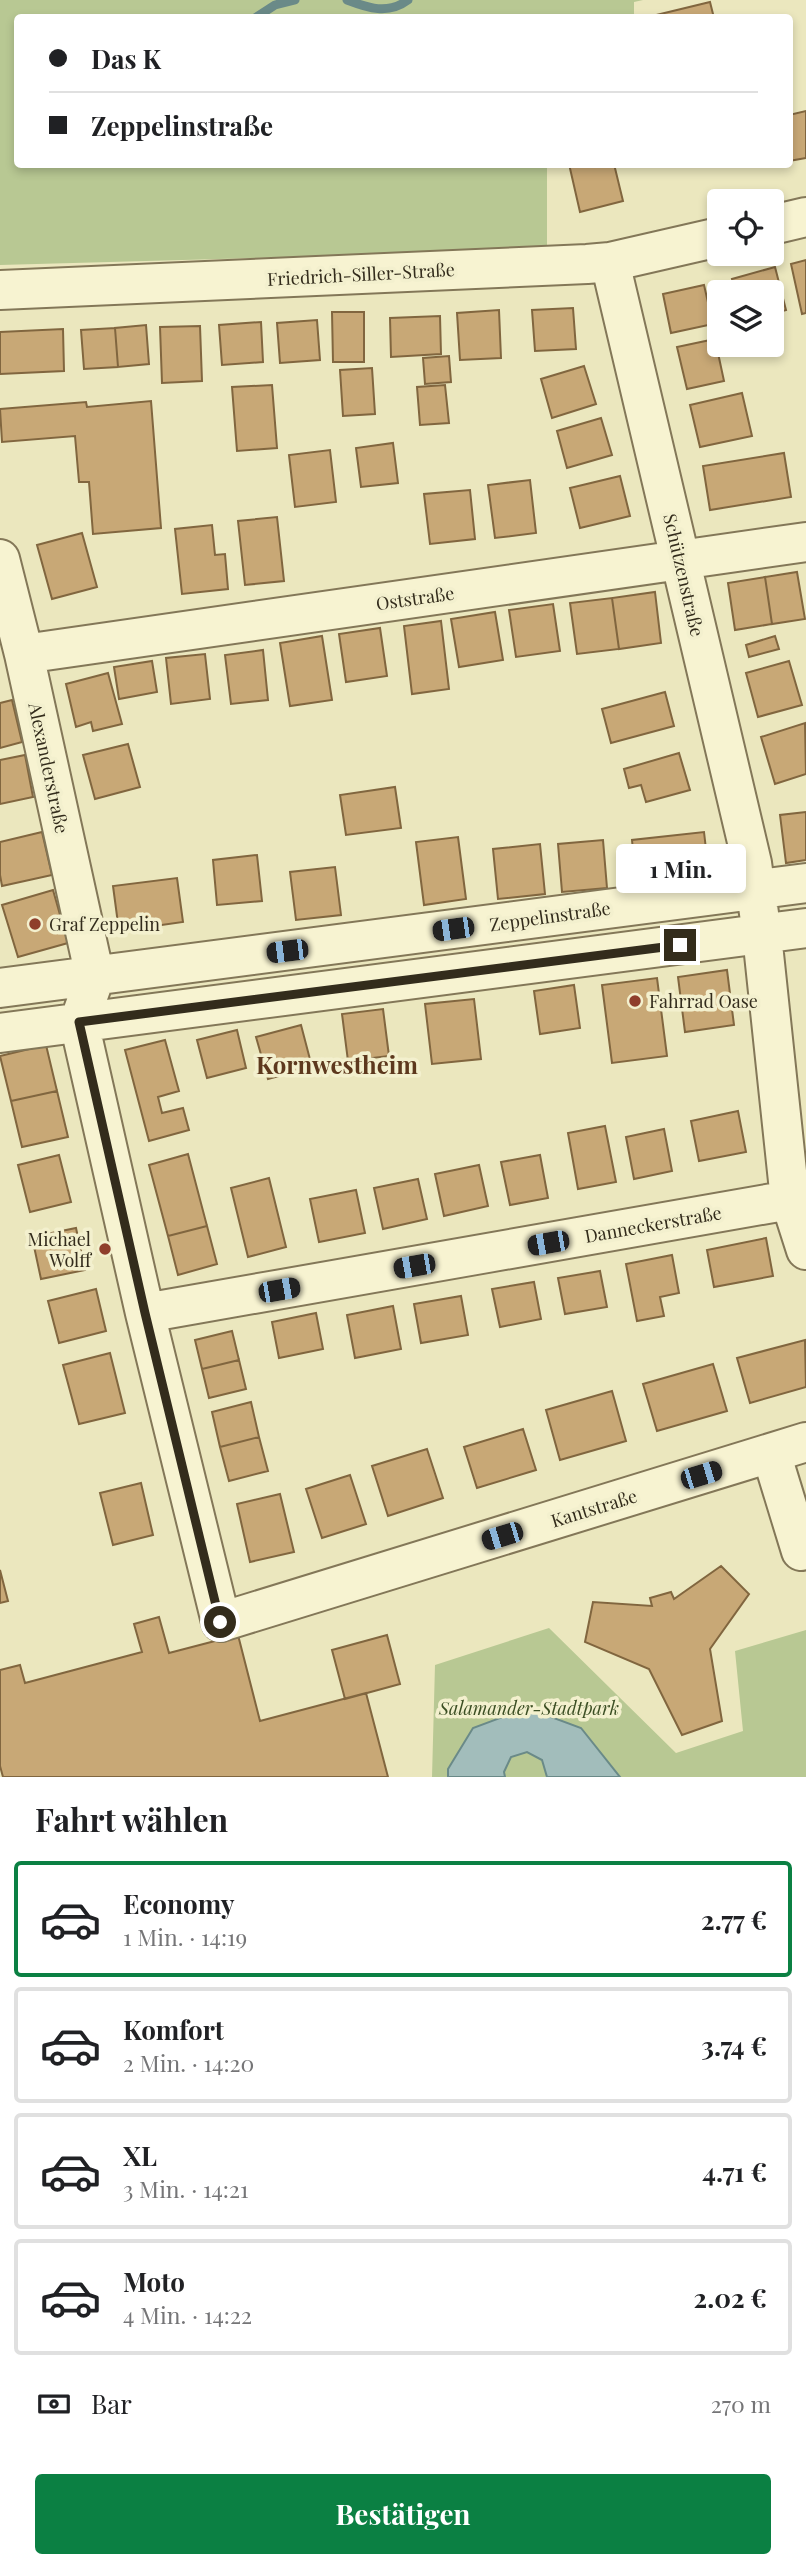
<!DOCTYPE html>
<html lang="de">
<meta charset="utf-8">
<style>
:root{--surface:#fff;--page:#f6f6f6;--text:#202124;--muted:#757577;--line:#e0e0e0;--accent:#0b8043}
body{margin:0;font-family:"Playfair Display",serif;background:var(--page);color:var(--text);height:100vh;display:flex;flex-direction:column;font-size:26px;white-space:nowrap}
*{box-sizing:border-box;margin:0}
p{font-size:23px;color:var(--muted)}
.icon{flex:none;width:38px;height:38px;fill:none;stroke:currentColor;stroke-width:2;stroke-linecap:round;stroke-linejoin:round}
.map{position:relative;height:1777px;overflow:hidden}
.drawer{display:flex;flex-direction:column;background:var(--surface);flex:1}
.drawer>*{flex:none}
.banner{position:absolute;left:14px;top:14px;width:779px;height:154px;border-radius:7px;box-shadow:0 4px 10px #0003;display:grid;align-content:center;height:154px;padding:0 35px;background:var(--surface)}
.fabs{position:absolute;left:707px;top:189px;display:grid;gap:14px}
.fabs a{display:grid;place-items:center;width:77px;height:77px;border-radius:7px;background:var(--surface);box-shadow:0 4px 10px #0003;font-size:35px}
.end{position:absolute;width:32px;height:32px;margin:-16px;border:9px solid #332c1c;background:#fff;box-shadow:0 0 0 4px #fff}
.from{border-radius:50%}
.bubble{position:absolute;height:49px;border-radius:7px;background:var(--surface);box-shadow:0 4px 10px #0003;font-size:23px;font-weight:700;line-height:49px;text-align:center}
.car{position:absolute;width:21px;height:42px;margin:-21px -10px;border-radius:9px;box-shadow:0 0 5px 2px #0007;background:linear-gradient(#222 24%,#8ab4d8 0 40%,#222 0 76%,#8ab4d8 0 86%,#222 0)}
.banner b{display:flex;align-items:center;gap:24px;height:66px;font-size:26px}
.banner b+b{border-top:2px solid var(--line)}
.banner i{width:18px;height:18px;background:var(--text)}
ul{padding:0;list-style:none}
li{display:flex;align-items:center;gap:21px;height:116px;margin:0 14px 10px;padding:0 21px;border:4px solid var(--line);border-radius:7px}
li div{flex:1}
li b{display:block;font-size:26px}
li em{font-style:normal;font-weight:700}
li.active{border-color:var(--accent)}
li>.icon{width:63px;height:63px;stroke-width:1.5}
h2{padding:0 35px;font-size:32px;line-height:84px}
.pay{display:flex;align-items:center;gap:18px;height:77px;padding:0 35px;font-size:26px}
.pay p{margin-inline-start:auto}
.cta{display:flex;gap:14px;margin-top:auto;padding:14px 35px}
.cta a{flex:1;height:80px;border-radius:7px;background:var(--accent);color:#fff;font-size:28px;font-weight:700;line-height:80px;text-align:center}
.map>svg:first-child{display:block}
.green{fill:#b8c893}
.water{fill:#a2bdbb;stroke:#6a8a88;stroke-width:2}
.lines{fill:none;stroke-linecap:round;stroke-linejoin:round}
.stream{stroke:#6a8a88;stroke-width:9}
.building{fill:#c8a876;stroke:#81663f;stroke-width:2}
.minor-casing{stroke:#837758;stroke-width:42}
.minor{stroke:#f7f3d1;stroke-width:38}
.route{stroke:#332c1c;stroke-width:9}
.poi-dot{fill:#8f3e2b;stroke:#f3f0ce;stroke-width:2.5}
.labels{text-anchor:middle;dominant-baseline:central;stroke-width:7;stroke-linejoin:round;paint-order:stroke}
.street-label{font-size:18px;fill:#332c1c;stroke:#f3f0ce}
.poi-label{font-size:18px;fill:#332c1c;stroke:#f3f0ce;text-anchor:start}
.park-label{font-size:18px;font-style:italic;fill:#3b4e23;stroke:#f3f0ce}
.district-label{font-size:24px;font-weight:bold;fill:#5d381d;stroke:#f3f0ce}
</style>
<div class="map">
<svg width="806" height="1777" viewBox="0 0 806 1777">
<rect width="100%" height="100%" fill="#ebe7be"/>
<!-- green -->
<path class="green" d="M0 0H643L634 2V18H18V164L547 165V250L0 265Z
M549 1628 676 1753 743 1731 735 1651 806 1630V1777H432L435 1665Z"/>
<!-- water -->
<path class="water" d="M527 1708 581 1728 620 1777H547L542 1760 527 1752 511 1757 504 1772 505 1777H448V1769L473 1728Z"/>
<g class="lines">
<!-- stream -->
<path class="stream" d="M347 0C368 8 388 15 408 0
M255 18 275 5 295 0"/>
</g>
<!-- building -->
<path class="building" d="M710 2 714 18 648 17Z
M806 111V158L789 161V115Z
M569 164H614L623 201 580 212Z
M806 260V313L802 314 791 264Z
M775 267 786 310 772 314V292H736L732 279Z
M704 285 713 324 671 333 663 294Z
M573 308 576 349 535 351 532 310Z
M499 310 501 358 460 360 457 313Z
M332 312H364V362H333Z
M440 316 441 354 391 357 390 318Z
M317 320 320 360 280 363 277 323Z
M261 322 263 362 222 365 219 325Z
M146 325 149 364 118 367 115 328Z
M200 326 202 381 162 383 160 327Z
M115 328 118 367 84 369 81 330Z
M63 329 64 371 0 374V332Z
M715 339 724 381 687 389 677 347Z
M449 356 451 382 425 384 423 358Z
M584 366 596 404 552 418 541 379Z
M372 368 375 414 343 416 340 370Z
M272 385 277 448 237 451 232 387Z
M445 385 449 423 420 425 417 387Z
M742 393 752 436 700 447 690 405Z
M151 401 161 528 93 534 89 482H79L75 436 2 442 0 409 86 402 87 407Z
M601 418 612 455 567 468 557 431Z
M393 443 398 483 361 487 356 448Z
M330 450 336 502 295 507 289 455Z
M784 453 791 497 710 510 703 466Z
M620 476 630 516 580 528 570 488Z
M530 480 536 533 495 538 488 485Z
M470 490 475 539 430 544 424 494Z
M277 517 284 581 245 585 238 521Z
M212 525 215 555 225 554 228 589 182 594 175 529Z
M82 533 97 587 52 599 37 545Z
M797 572 805 619 772 624 765 577Z
M765 577 772 624 735 630 728 583Z
M655 592 661 643 619 649 612 598Z
M612 598 619 649 577 654 570 603Z
M553 604 560 651 516 657 509 610Z
M495 612 503 660 459 667 451 619Z
M441 621 449 689 412 694 404 626Z
M380 628 387 676 346 682 339 634Z
M322 636 332 700 290 706 280 643Z
M775 636 779 649 749 657 746 645Z
M263 650 268 700 231 704 225 655Z
M205 654 210 699 171 704 166 658Z
M152 661 157 692 119 699 114 667Z
M789 661 802 705 758 717 746 673Z
M108 673 122 724 93 731 91 722 76 727 66 684Z
M665 692 674 726 611 743 602 709Z
M12 700 22 742 0 748V703Z
M805 723 806 774 775 784 761 737Z
M128 744 140 787 95 799 83 755Z
M679 753 690 790 646 802 641 785 629 788 624 769Z
M25 755 33 797 0 804V760Z
M395 787 401 828 346 835 340 795Z
M806 812V860L786 863 780 815Z
M42 832 52 875 2 886 0 875V842Z
M704 832 709 875 636 882 632 840Z
M458 837 466 899 424 905 416 842Z
M603 840 607 888 562 892 558 844Z
M540 844 545 894 498 899 493 849Z
M257 855 262 901 217 905 213 860Z
M335 867 341 915 296 920 290 872Z
M177 878 183 922 119 931 113 886Z
M53 890 68 943 18 957 2 905Z
M727 970 734 1025 685 1032 678 977Z
M657 978 667 1056 612 1063 602 985Z
M574 985 580 1028 540 1034 534 991Z
M474 999 481 1059 432 1064 425 1004Z
M383 1009 389 1056 348 1061 342 1014Z
M301 1025 312 1067 268 1079 256 1037Z
M237 1030 246 1068 207 1078 197 1040Z
M165 1040 179 1091 158 1097 162 1113 183 1108 189 1130 149 1141 125 1050Z
M46 1045 57 1091 11 1101 0 1056Z
M57 1091 68 1137 22 1147 11 1101Z
M738 1111 746 1152 699 1161 691 1121Z
M605 1126 616 1182 578 1189 568 1133Z
M664 1129 672 1171 634 1179 626 1137Z
M188 1154 207 1226 168 1236 149 1165Z
M59 1155 71 1202 30 1212 18 1165Z
M540 1155 548 1198 510 1205 501 1162Z
M479 1165 488 1206 444 1216 435 1174Z
M269 1178 286 1247 248 1257 231 1188Z
M418 1179 427 1219 383 1229 374 1188Z
M356 1190 365 1233 319 1242 310 1199Z
M207 1226 217 1264 178 1275 168 1236Z
M76 1228 85 1270 41 1279 32 1237Z
M766 1238 773 1276 714 1287 707 1250Z
M672 1255 679 1293 660 1297 664 1316 637 1321 626 1264Z
M600 1271 607 1307 565 1314 558 1278Z
M534 1282 541 1319 500 1327 492 1289Z
M96 1289 106 1331 59 1343 48 1301Z
M461 1296 468 1335 421 1343 414 1304Z
M393 1306 401 1349 355 1358 347 1315Z
M316 1313 323 1349 279 1358 272 1322Z
M232 1331 239 1360 202 1369 195 1340Z
M805 1340 806 1387 750 1403 737 1358Z
M110 1353 125 1413 79 1424 63 1365Z
M239 1360 246 1389 209 1398 202 1369Z
M713 1364 727 1411 657 1431 643 1384Z
M612 1391 626 1441 560 1460 546 1410Z
M251 1402 259 1437 220 1447 212 1412Z
M523 1429 536 1470 477 1488 464 1447Z
M259 1437 268 1471 229 1481 220 1447Z
M427 1449 443 1498 388 1516 372 1466Z
M350 1475 366 1524 322 1538 306 1489Z
M141 1483 153 1535 113 1545 100 1493Z
M280 1494 294 1552 250 1562 237 1504Z
M721 1566 749 1594 710 1649 722 1721 682 1735 649 1669 585 1642 593 1602 652 1606 650 1598 671 1592 674 1599Z
M0 1570 8 1601 0 1603Z
M159 1617 169 1653 238 1635 260 1721 366 1693 388 1777H3L0 1766V1670L20 1665 25 1683 142 1652 134 1624Z
M387 1635 400 1684 345 1699 332 1650Z"/>
<g class="lines">
<!-- minor casing -->
<g class="minor-casing">
<path id="minor" d="M772 225 806 217
M610 262 752 863 762 935 790 1200 806 1250
M0 290 587 264 610 262 719 237
M0 559 24 654 95 977 79 1022 145 1313 221 1622 806 1442
M24 654 806 542
M0 988 806 883
M0 1033 806 928
M145 1313 790 1200
M771 1453 801 1551"/>
</g>
<!-- minor -->
<use href="#minor" class="minor"/>
</g>
<g class="lines">
<!-- route -->
<path class="route" d="M220 1622 145 1313 79 1022 680 945"/>
</g>
<!-- markers -->
<g class="poi-dot">
<circle cx="35" cy="924" r="7"/>
<circle cx="635" cy="1001" r="7"/>
<circle cx="105" cy="1249" r="7"/>
</g>
<g class="labels">
<!-- street labels -->
<g class="street-label">
<text transform="translate(361 274) rotate(-3)">Friedrich-Siller-Straße</text>
<text transform="translate(684 575) rotate(77)">Schützenstraße</text>
<text transform="translate(415 598) rotate(-8)">Oststraße</text>
<text transform="translate(49 768) rotate(78)">Alexanderstraße</text>
<text transform="translate(550 916) rotate(-8)">Zeppelinstraße</text>
<text transform="translate(653 1224) rotate(-10)">Danneckerstraße</text>
<text transform="translate(594 1508) rotate(-17)">Kantstraße</text>
</g>
<!-- poi labels -->
<g class="poi-label">
<text x="49" y="924">Graf Zeppelin</text>
<text x="649" y="1001">Fahrrad Oase</text>
<text x="91" y="1239" text-anchor="end">Michael<tspan x="91" dy="21">Wolff</tspan></text>
</g>
<!-- park labels -->
<g class="park-label">
<text x="529" y="1708">Salamander-Stadtpark</text>
</g>
<!-- district labels -->
<g class="district-label">
<text x="337" y="1064">Kornwestheim</text>
</g>
</g>
</svg>
<div class="fabs">
<a><svg class="icon" aria-label="locate" viewBox="0 0 24 24"><circle cx="12" cy="12" r="6"/><path d="M12 2v4M12 18v4M2 12h4M18 12h4"/></svg></a>
<a><svg class="icon" aria-label="layers" viewBox="0 0 24 24"><path d="M12 4l9 5-9 5-9-5zM3 14l9 5 9-5"/></svg></a>
</div>
<i class="end from" style="left:220px;top:1622px"></i>
<i class="end" style="left:680px;top:945px"></i>
<div class="bubble" style="left:616px;top:844px;width:130px">1 Min.</div>
<i class="car" style="left:453px;top:929px;rotate:262deg"></i>
<i class="car" style="left:287px;top:951px;rotate:263deg"></i>
<i class="car" style="left:548px;top:1243px;rotate:260deg"></i>
<i class="car" style="left:414px;top:1266px;rotate:260deg"></i>
<i class="car" style="left:279px;top:1290px;rotate:80deg"></i>
<i class="car" style="left:701px;top:1475px;rotate:73deg"></i>
<i class="car" style="left:502px;top:1536px;rotate:253deg"></i>
<div class="banner">
<b><i class="from"></i>Das K</b>
<b><i></i>Zeppelinstraße</b>
</div>
</div>
<section class="drawer">
<h2>Fahrt wählen</h2>
<ul>
<li class="active"><svg class="icon" aria-label="car" viewBox="0 0 24 24"><path d="M5 17H2v-5l4-1 3-4h7l3 4 3 1v5h-3M9 17h6M6 11h13"/><circle cx="7" cy="17" r="2"/><circle cx="17" cy="17" r="2"/></svg><div><b>Economy</b><p>1 Min. · 14:19</p></div><em>2.77 €</em></li>
<li><svg class="icon" aria-label="car" viewBox="0 0 24 24"><path d="M5 17H2v-5l4-1 3-4h7l3 4 3 1v5h-3M9 17h6M6 11h13"/><circle cx="7" cy="17" r="2"/><circle cx="17" cy="17" r="2"/></svg><div><b>Komfort</b><p>2 Min. · 14:20</p></div><em>3.74 €</em></li>
<li><svg class="icon" aria-label="car" viewBox="0 0 24 24"><path d="M5 17H2v-5l4-1 3-4h7l3 4 3 1v5h-3M9 17h6M6 11h13"/><circle cx="7" cy="17" r="2"/><circle cx="17" cy="17" r="2"/></svg><div><b>XL</b><p>3 Min. · 14:21</p></div><em>4.71 €</em></li>
<li><svg class="icon" aria-label="car" viewBox="0 0 24 24"><path d="M5 17H2v-5l4-1 3-4h7l3 4 3 1v5h-3M9 17h6M6 11h13"/><circle cx="7" cy="17" r="2"/><circle cx="17" cy="17" r="2"/></svg><div><b>Moto</b><p>4 Min. · 14:22</p></div><em>2.02 €</em></li>
</ul>
<div class="pay"><svg class="icon" aria-label="cash" viewBox="0 0 24 24"><path d="M3 7h18v10H3z"/><circle cx="12" cy="12" r="2"/></svg>Bar<p>270 m</p></div>
<div class="cta"><a>Bestätigen</a></div>
</section>
